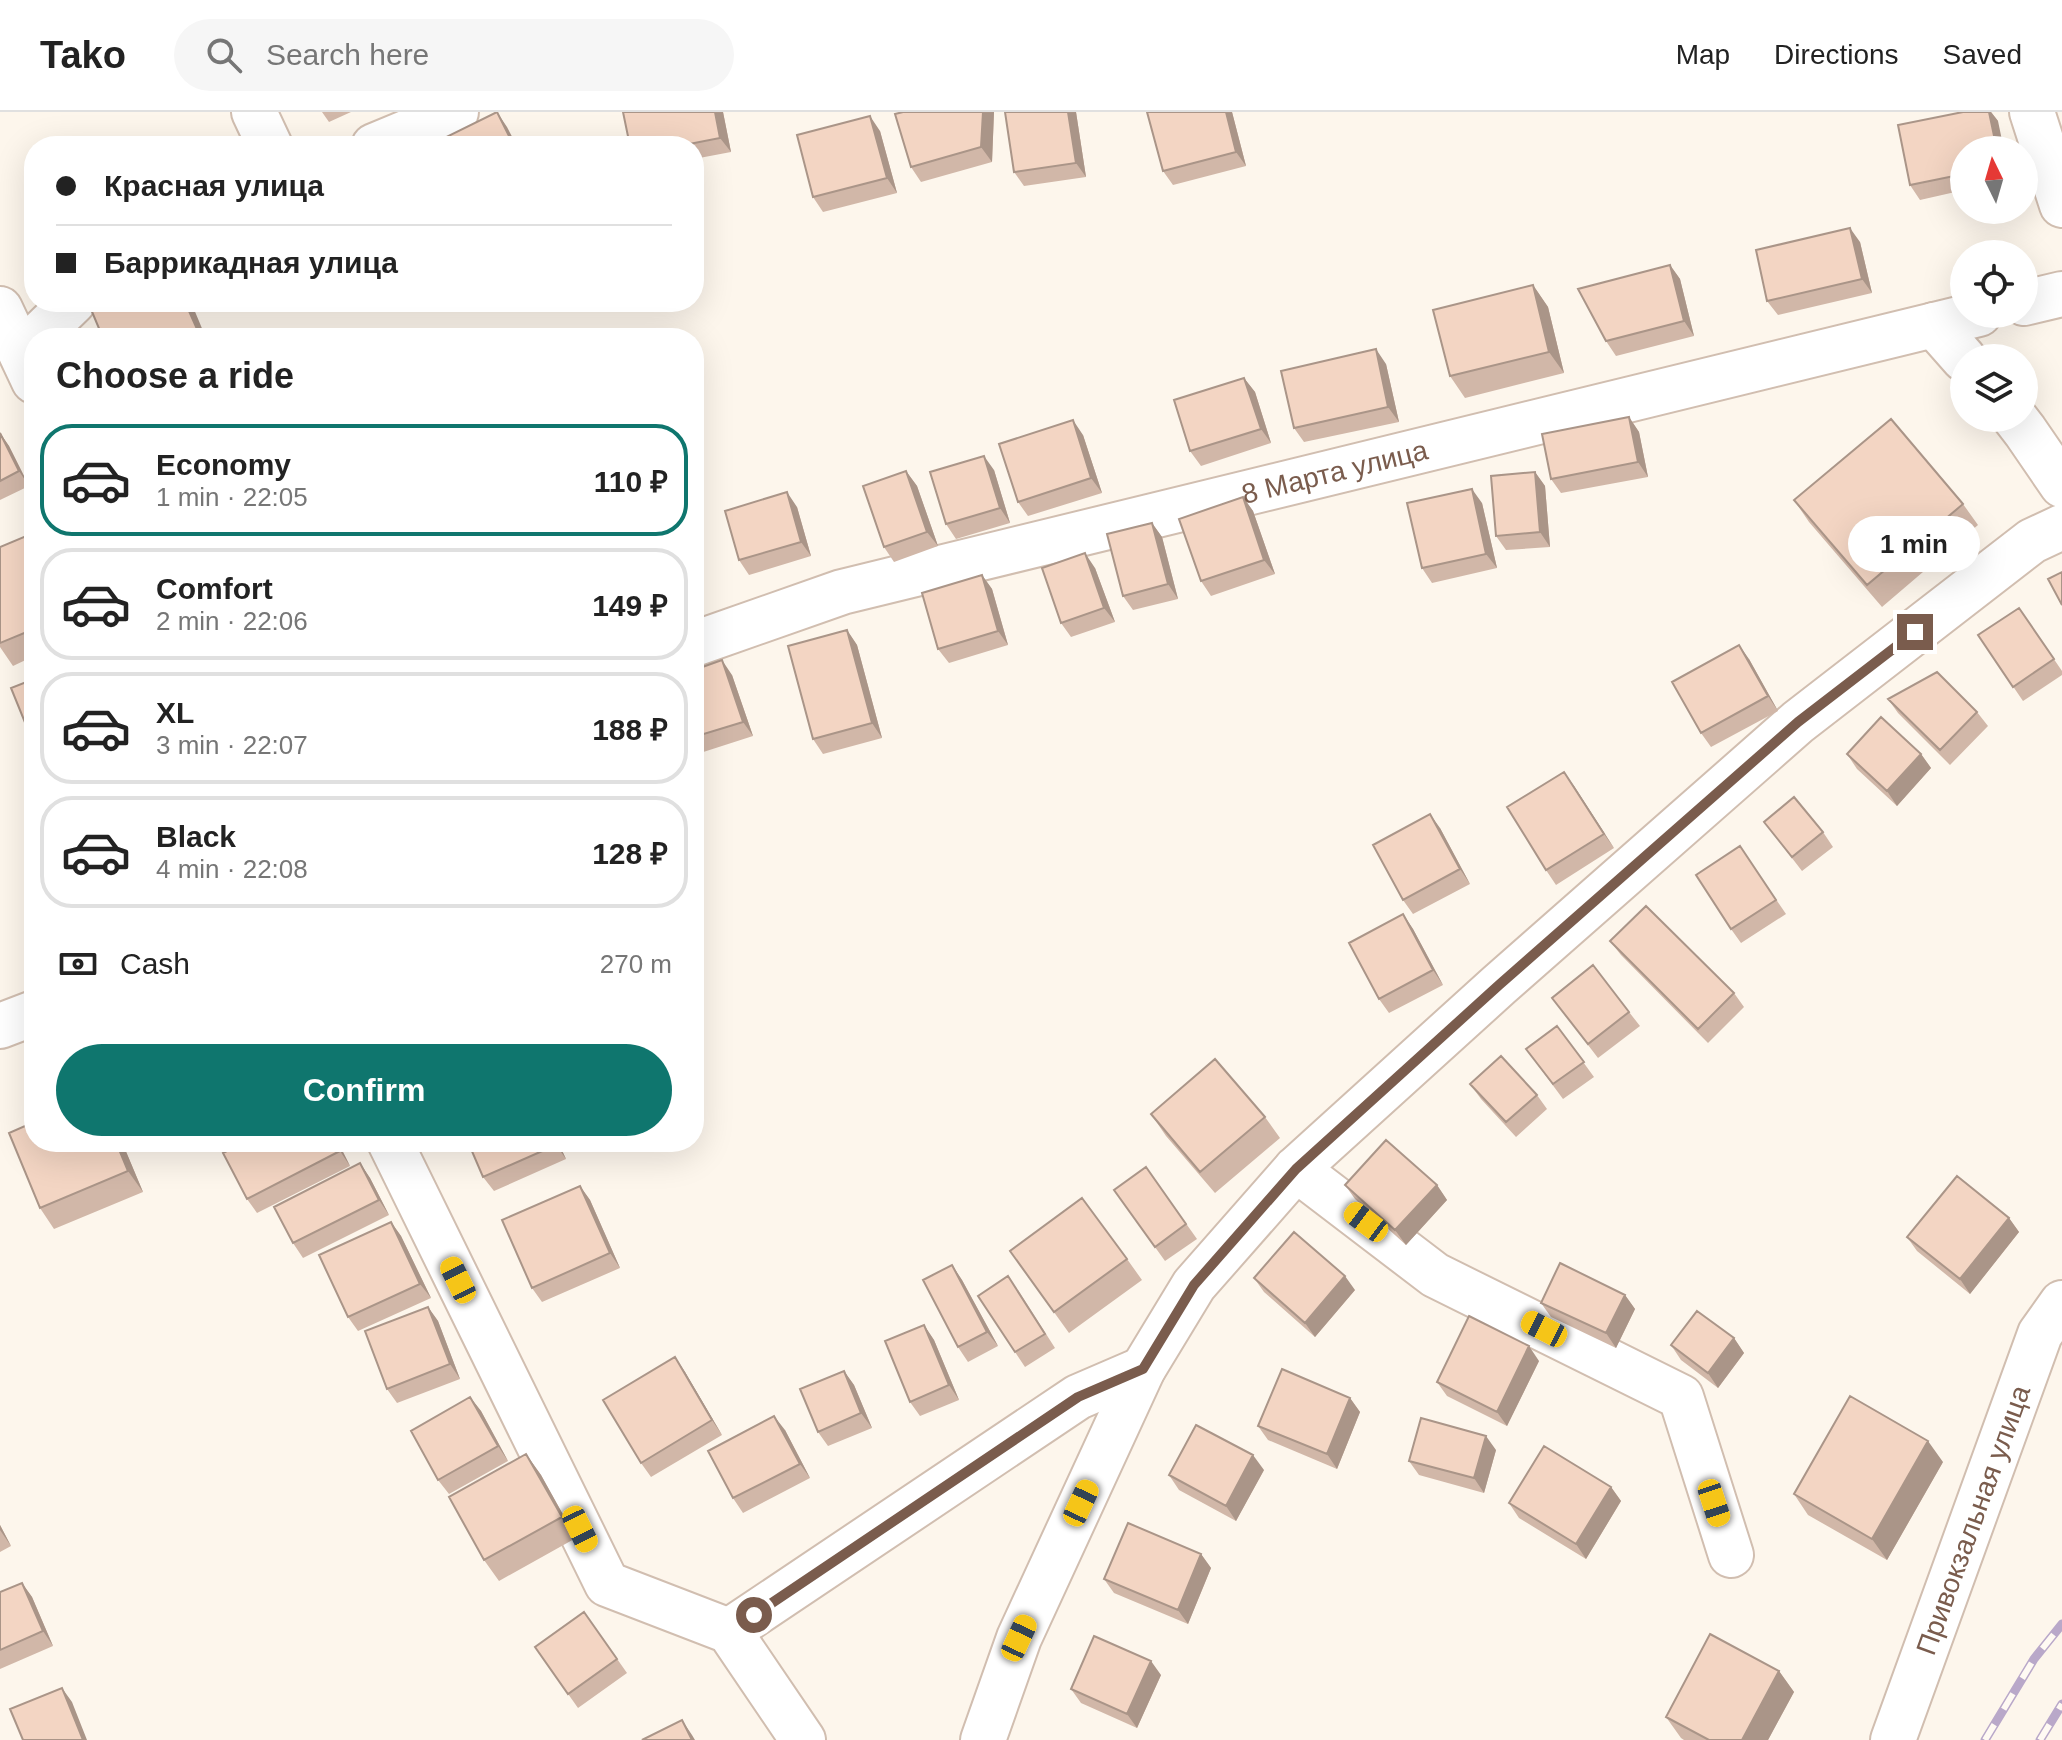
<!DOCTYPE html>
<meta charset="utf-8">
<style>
:root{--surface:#fff;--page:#f6f6f6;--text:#222;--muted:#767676;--line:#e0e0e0;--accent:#0f766e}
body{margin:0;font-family:Arial,sans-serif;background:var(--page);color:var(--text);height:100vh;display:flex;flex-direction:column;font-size:30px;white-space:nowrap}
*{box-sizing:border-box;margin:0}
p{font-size:26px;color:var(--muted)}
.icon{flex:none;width:44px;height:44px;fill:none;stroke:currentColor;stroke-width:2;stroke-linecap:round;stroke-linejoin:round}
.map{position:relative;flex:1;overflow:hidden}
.panel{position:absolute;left:24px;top:216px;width:680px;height:824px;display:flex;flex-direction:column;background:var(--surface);border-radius:32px;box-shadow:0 8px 32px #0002}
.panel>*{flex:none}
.banner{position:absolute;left:24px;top:24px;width:680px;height:176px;border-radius:32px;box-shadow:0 8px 32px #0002;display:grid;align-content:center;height:176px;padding:0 32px;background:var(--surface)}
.needle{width:52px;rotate:355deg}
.controls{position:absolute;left:1950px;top:24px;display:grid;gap:16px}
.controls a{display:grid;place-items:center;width:88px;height:88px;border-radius:50%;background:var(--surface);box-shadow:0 8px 32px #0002;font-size:40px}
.end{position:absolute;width:36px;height:36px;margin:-18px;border:10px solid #7a5c4d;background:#fff;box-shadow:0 0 0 4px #fff}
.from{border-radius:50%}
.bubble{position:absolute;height:56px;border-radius:28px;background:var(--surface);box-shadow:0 8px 32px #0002;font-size:26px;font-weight:600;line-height:56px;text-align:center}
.car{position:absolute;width:24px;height:48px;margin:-24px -12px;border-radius:10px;box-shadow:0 0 6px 2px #0007;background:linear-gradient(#f5c518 24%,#345 0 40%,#f5c518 0 76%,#345 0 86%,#f5c518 0)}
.banner b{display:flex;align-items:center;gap:28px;height:76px;font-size:30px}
.banner b+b{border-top:2px solid var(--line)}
.banner i{width:20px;height:20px;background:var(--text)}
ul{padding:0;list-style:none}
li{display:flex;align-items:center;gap:24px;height:112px;margin:0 16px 12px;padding:0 16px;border:4px solid var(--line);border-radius:32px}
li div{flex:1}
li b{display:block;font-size:30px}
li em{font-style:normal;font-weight:600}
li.selected{border-color:var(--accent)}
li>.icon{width:72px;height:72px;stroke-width:1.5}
h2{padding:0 32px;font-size:36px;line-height:96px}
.pay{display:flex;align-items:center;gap:20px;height:88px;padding:0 32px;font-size:30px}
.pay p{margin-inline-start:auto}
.button{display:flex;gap:16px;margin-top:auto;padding:16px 32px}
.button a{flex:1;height:92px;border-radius:48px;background:var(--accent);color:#fff;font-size:32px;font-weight:600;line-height:92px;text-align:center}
header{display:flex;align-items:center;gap:48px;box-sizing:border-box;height:112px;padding:0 40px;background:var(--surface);border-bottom:2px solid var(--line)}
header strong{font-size:38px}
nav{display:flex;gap:44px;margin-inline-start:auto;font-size:28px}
.search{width:560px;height:72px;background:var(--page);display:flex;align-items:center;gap:20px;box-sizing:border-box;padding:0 28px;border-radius:44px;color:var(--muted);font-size:30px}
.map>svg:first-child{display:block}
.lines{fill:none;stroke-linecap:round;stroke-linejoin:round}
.minor-casing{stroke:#d1beb0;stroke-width:48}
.minor{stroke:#fff;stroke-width:44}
.rail-casing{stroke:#b9a8c9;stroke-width:9}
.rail{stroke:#fffaf3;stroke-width:6;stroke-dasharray:18;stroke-linecap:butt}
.wall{fill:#d1b7a8}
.shaded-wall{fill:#aa9588}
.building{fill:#f3d5c3;stroke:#aa9588;stroke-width:2}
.route{stroke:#7a5c4d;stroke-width:10}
.labels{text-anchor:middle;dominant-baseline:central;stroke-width:7;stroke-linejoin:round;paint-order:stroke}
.street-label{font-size:28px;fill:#7a5c4d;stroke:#fffaf3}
</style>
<header>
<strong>Tako</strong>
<div class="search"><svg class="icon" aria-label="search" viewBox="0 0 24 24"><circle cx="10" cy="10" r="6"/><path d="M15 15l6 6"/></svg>Search here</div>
<nav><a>Map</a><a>Directions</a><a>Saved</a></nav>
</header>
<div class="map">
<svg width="2062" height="1628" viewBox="0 0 2062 1628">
<rect width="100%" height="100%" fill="#fdf6ec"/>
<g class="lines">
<!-- minor casing -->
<g class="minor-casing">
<g id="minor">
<path d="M254 0 270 34"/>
<path d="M2032 0 2062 93"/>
<path d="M374 34 456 0"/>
<path d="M2024 191 2062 182"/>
<path d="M0 197 34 269"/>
<path d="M1934 213 1964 247"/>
<path d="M36 226 73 190"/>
<path d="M2015 306 2025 319 2062 373"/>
<path id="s1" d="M694 532 842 480 1979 202"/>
<path d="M0 914 34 901"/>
<path d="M390 1030 607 1472 729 1519 803 1628"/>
<path d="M1296 1057 1435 1163 1681 1285 1731 1443"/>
<path d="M729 1519 1078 1285 1143 1257"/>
<path d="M983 1628 1019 1526 1143 1257 1194 1173 1296 1057 1499 873 1798 610 2032 429 2062 415"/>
<path id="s2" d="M1893 1628 2040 1222 2062 1191"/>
</g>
</g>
<!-- minor -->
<use href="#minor" class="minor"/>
<!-- rail casing -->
<g class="rail-casing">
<path id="rail" d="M1985 1628 2034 1547 2062 1512
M2040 1628 2062 1592"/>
</g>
<!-- rail -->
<use href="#rail" class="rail"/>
</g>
<!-- wall -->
<path class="wall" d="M322 0H351L329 10Z
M723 0 731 40 694 47V34H630Z
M903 0H994L992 50 921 70 911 55Z
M1005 0H1076L1086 65 1024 74 1014 60Z
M1147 0H1232L1246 54 1173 73 1163 59Z
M1963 0H1991L1998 9 1964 38V78L1920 88 1910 73Z
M880 19 897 81 823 100 813 85Z
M1860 130 1872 181 1778 203 1767 189Z
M1670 153 1680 167 1694 224 1616 244 1606 229Z
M1533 173 1548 195 1564 261 1465 286 1450 264Z
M1386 252 1399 310 1304 330 1294 316Z
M1244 266 1255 280 1271 331 1201 354 1190 339Z
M1629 305 1639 320 1648 365 1561 381 1551 367Z
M0 321 9 334 29 374 0 388Z
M1083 323 1102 381 1028 404 1018 390Z
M994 358 1010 411 956 427 946 412Z
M906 359 917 374 938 434 894 450 884 435Z
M1535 360 1545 374 1550 435 1506 438 1496 424Z
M1243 385 1253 399 1275 462 1211 484 1201 469Z
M1794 388 1963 392 1978 413 1882 495 1809 410Z
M1482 391 1497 456 1432 471 1422 456Z
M797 395 811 444 749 463 739 448Z
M1152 411 1162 425 1178 487 1133 498 1123 484Z
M31 422 34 427V544L13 554 0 535V435Z
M694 435 702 459 694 462Z
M1095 456 1115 510 1071 525 1061 511Z
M982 463 992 477 1008 533 949 551 938 537Z
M2019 496 2062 559V563L2023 589 1978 523Z
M847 518 857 533 882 626 823 642 813 627Z
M1749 547 1778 599 1711 635 1701 621Z
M694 558 732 563 753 624 694 643Z
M34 567V624L26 613Z
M1888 587 1977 600 1988 614 1950 653 1898 601Z
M1847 642H1921L1931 656 1897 694 1857 657Z
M1574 674 1614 736 1556 773 1546 758Z
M1764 710 1823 720 1833 735 1802 759Z
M1440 716 1470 772 1413 802 1403 788Z
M1740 734 1786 802 1741 831 1731 817Z
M1403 802 1413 817 1443 873 1389 901 1379 887Z
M1610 829 1734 881 1744 895 1708 931 1621 843Z
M1552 886 1629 900 1640 914 1598 946Z
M1557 914 1594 965 1563 987 1526 937Z
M1470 972 1537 983 1547 997 1516 1025 1481 987Z
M1151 1002 1265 1005 1280 1026 1215 1081 1166 1024Z
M122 1030 143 1080 54 1117 40 1096Z
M338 1030 350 1054 257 1101 247 1087Z
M468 1030H558L566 1047 494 1079 483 1065Z
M360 1051 370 1066 389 1103 303 1146 293 1131Z
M1146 1055 1197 1127 1165 1149 1114 1078Z
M1345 1073H1437L1447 1088 1406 1133 1355 1087Z
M580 1074 590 1088 620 1156 542 1190 532 1176Z
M2009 1106 2019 1120 1970 1182 1917 1139 1907 1125Z
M391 1110 401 1124 431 1186 358 1219 348 1205Z
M1010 1139 1127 1147 1142 1168 1069 1221Z
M952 1153 962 1168 998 1234 968 1250 958 1235Z
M1254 1166 1355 1178 1315 1225 1264 1180Z
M1018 1178 1055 1236 1025 1255 1015 1240Z
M1625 1183 1635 1197 1616 1236 1551 1205 1541 1191Z
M428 1195 438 1209 460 1267 397 1291 387 1277Z
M924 1213 934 1228 959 1288 920 1304 910 1290Z
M1734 1226 1744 1241 1718 1276 1681 1248 1671 1233Z
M675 1245 685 1260 722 1323 651 1365 641 1351Z
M1539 1249 1507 1314 1447 1284 1437 1270Z
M844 1259 854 1273 872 1316 828 1334 818 1320Z
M470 1285 481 1299 508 1349 449 1382 438 1368Z
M1350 1286 1360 1300 1337 1357 1268 1328 1258 1314Z
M785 1318 810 1366 743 1401 733 1386Z
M1496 1338 1484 1381 1419 1363 1409 1349Z
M526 1342 541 1363 576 1426 499 1469 484 1448Z
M1943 1350 1887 1448 1808 1403 1794 1382Z
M1264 1358 1236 1409 1179 1378 1169 1363Z
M1611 1375 1621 1389 1586 1447 1519 1406 1509 1391Z
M0 1413 11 1434 0 1440Z
M1201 1442 1211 1456 1188 1512 1114 1481 1104 1467Z
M22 1471 32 1485 53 1534 0 1557V1480Z
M584 1500 627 1561 578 1596 535 1535Z
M1779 1559 1794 1580 1768 1628H1684L1681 1626 1666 1605Z
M1161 1563 1137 1616 1081 1591 1071 1577Z"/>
<!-- shaded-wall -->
<path class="shaded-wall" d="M497 0 507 15 517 34H514Z
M715 0H723L731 40 720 26Z
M983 0H994L992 50 981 35Z
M1068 0H1076L1086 65 1076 51Z
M1226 0H1232L1246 54 1236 40Z
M1989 0H1991L1998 9 2004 38H1997Z
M870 4 880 19 897 81 887 66Z
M1850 116 1860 130 1872 181 1862 167Z
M1670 153 1680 167 1694 224 1684 209Z
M1533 173 1548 195 1564 261 1549 240Z
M185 190H191L206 226H201Z
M1376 237 1386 252 1399 310 1388 295Z
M1244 266 1255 280 1271 331 1261 317Z
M1629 305 1639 320 1648 365 1638 350Z
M1073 308 1083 323 1102 381 1091 366Z
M0 321 9 334 29 374 19 359Z
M984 344 994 358 1010 411 1000 396Z
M906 359 917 374 938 434 927 420Z
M1535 360 1545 374 1550 435 1540 420Z
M1472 377 1482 391 1497 456 1486 442Z
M787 380 797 395 811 444 801 430Z
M1243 385 1253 399 1275 462 1264 448Z
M1152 411 1162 425 1178 487 1168 472Z
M694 435 702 459 694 447Z
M1085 441 1095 456 1115 510 1104 496Z
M982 463 992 477 1008 533 998 519Z
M847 518 857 533 882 626 872 611Z
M1739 533 1749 547 1778 599 1768 584Z
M722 548 732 563 753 624 743 610Z
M1921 642 1931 656 1897 694 1887 679Z
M1564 660 1574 674 1614 736 1604 722Z
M1430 702 1440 716 1470 772 1460 757Z
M1403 802 1413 817 1443 873 1433 858Z
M116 1030H122L143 1080 128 1059Z
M335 1030H338L350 1054 340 1039Z
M554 1030H558L566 1047 556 1033Z
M360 1051 370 1066 389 1103 379 1088Z
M1437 1073 1447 1088 1406 1133 1395 1118Z
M580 1074 590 1088 620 1156 610 1141Z
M2009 1106 2019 1120 1970 1182 1960 1167Z
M391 1110 401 1124 431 1186 420 1172Z
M952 1153 962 1168 998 1234 987 1220Z
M1345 1164 1355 1178 1315 1225 1305 1211Z
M1625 1183 1635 1197 1616 1236 1606 1221Z
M428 1195 438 1209 460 1267 450 1252Z
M924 1213 934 1228 959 1288 949 1273Z
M1734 1226 1744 1241 1718 1276 1708 1261Z
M1529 1234 1539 1249 1507 1314 1497 1300Z
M675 1245 685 1260 722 1323 712 1308Z
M844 1259 854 1273 872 1316 861 1301Z
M470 1285 481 1299 508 1349 498 1334Z
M1350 1286 1360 1300 1337 1357 1327 1342Z
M774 1304 785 1318 810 1366 800 1352Z
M1486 1324 1496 1338 1484 1381 1474 1366Z
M1928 1329 1943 1350 1887 1448 1872 1427Z
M526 1342 541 1363 576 1426 562 1405Z
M1253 1343 1264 1358 1236 1409 1226 1394Z
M1611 1375 1621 1389 1586 1447 1576 1432Z
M0 1413 11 1434 0 1418Z
M1201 1442 1211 1456 1188 1512 1178 1498Z
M22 1471 32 1485 53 1534 43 1519Z
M1151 1549 1161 1563 1137 1616 1127 1602Z
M1779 1559 1794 1580 1768 1628H1742Z
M62 1576 72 1590 87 1628H83Z
M682 1608 692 1623 695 1628H692Z"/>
<!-- building -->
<path class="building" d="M497 0 514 34H432V32Z
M623 0H715L720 26 679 34H630Z
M903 0H983L981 35 911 55 895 2Z
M1005 0H1068L1076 51 1014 60Z
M1147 0H1226L1236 40 1163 59Z
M1963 0H1989L1997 38H1964V62L1910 73 1898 13Z
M870 4 887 66 813 85 797 23Z
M1850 116 1862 167 1767 189 1756 138Z
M1670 153 1684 209 1606 229 1578 177Z
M1533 173 1549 240 1450 264 1433 198Z
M101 190H185L201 226H103L90 195Z
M1376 237 1388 295 1294 316 1281 259Z
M1244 266 1261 317 1190 339 1174 288Z
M1629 305 1638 350 1551 367 1542 322Z
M1891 307 1963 392 1867 473 1794 388Z
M1073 308 1091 366 1018 390 999 332Z
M0 321 19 359 0 369Z
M984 344 1000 396 946 412 930 360Z
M906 359 927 420 884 435 863 374Z
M1535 360 1540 420 1496 424 1491 364Z
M1472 377 1486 442 1422 456 1407 391Z
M787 380 801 430 739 448 725 399Z
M1243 385 1264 448 1201 469 1179 407Z
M1152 411 1168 472 1123 484 1107 422Z
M31 422 34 430V517L0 531V435Z
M1085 441 1104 496 1061 511 1042 456Z
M2062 460V493L2048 467Z
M982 463 998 519 938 537 922 481Z
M2019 496 2054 547 2013 575 1978 523Z
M847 518 872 611 813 627 788 534Z
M1739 533 1768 584 1701 621 1672 570Z
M722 548 743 610 694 625V558Z
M1937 560 1977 600 1940 638 1888 587Z
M34 567V610L26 613 11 576Z
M1881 605 1921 642 1887 679 1847 642Z
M1564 660 1604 722 1546 758 1507 695Z
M1794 685 1823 720 1792 745 1764 710Z
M1430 702 1460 757 1403 788 1373 733Z
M1740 734 1776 788 1731 817 1696 763Z
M1646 794 1734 881 1698 917 1610 829Z
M1403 802 1433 858 1379 887 1349 831Z
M1593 853 1629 900 1588 932 1552 886Z
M1557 914 1584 950 1553 972 1526 937Z
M1501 944 1537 983 1506 1010 1470 972Z
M1215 947 1265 1005 1200 1060 1151 1002Z
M34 1010V1030H116L128 1059 40 1096 9 1021Z
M1386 1028 1437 1073 1395 1118 1345 1073Z
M244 1030H335L340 1039 247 1087 223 1041Z
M468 1030H554L556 1033 483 1065Z
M360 1051 379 1088 293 1131 274 1095Z
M1146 1055 1186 1112 1155 1135 1114 1078Z
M1957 1064 2009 1106 1960 1167 1907 1125Z
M580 1074 610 1141 532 1176 502 1108Z
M1082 1086 1127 1147 1054 1200 1010 1139Z
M391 1110 420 1172 348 1205 319 1143Z
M1294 1120 1345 1164 1305 1211 1254 1166Z
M1560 1151 1625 1183 1606 1221 1541 1191Z
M952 1153 987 1220 958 1235 923 1168Z
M1008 1164 1045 1222 1015 1240 978 1184Z
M428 1195 450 1252 387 1277 365 1219Z
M1697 1199 1734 1226 1708 1261 1671 1233Z
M1469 1204 1529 1234 1497 1300 1437 1270Z
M924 1213 949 1273 910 1290 885 1229Z
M675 1245 712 1308 641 1351 603 1288Z
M1282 1257 1350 1286 1327 1342 1258 1314Z
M844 1259 861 1301 818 1320 800 1277Z
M1850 1284 1928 1329 1872 1427 1794 1382Z
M470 1285 498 1334 438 1368 411 1319Z
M774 1304 800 1352 733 1386 708 1339Z
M1421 1306 1486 1324 1474 1366 1409 1349Z
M1196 1313 1253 1343 1226 1394 1169 1363Z
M1544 1334 1611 1375 1576 1432 1509 1391Z
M526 1342 562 1405 484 1448 449 1385Z
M1128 1411 1201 1442 1178 1498 1104 1467Z
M22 1471 43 1519 0 1538V1480Z
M584 1500 617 1547 568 1582 535 1535Z
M1710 1522 1779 1559 1742 1628H1709L1666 1605Z
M1094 1524 1151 1549 1127 1602 1071 1577Z
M62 1576 83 1628H23L10 1597Z
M682 1608 692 1628H642Z"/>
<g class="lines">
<!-- route -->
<path class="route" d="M754 1503 1078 1285 1143 1257 1194 1173 1296 1057 1499 873 1798 610 1915 520"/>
</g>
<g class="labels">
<!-- street labels -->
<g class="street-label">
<text stroke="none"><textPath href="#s1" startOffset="664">8 Марта улица</textPath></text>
<text stroke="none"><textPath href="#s2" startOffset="234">Привокзальная улица</textPath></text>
</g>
</g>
</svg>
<div class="controls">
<a><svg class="needle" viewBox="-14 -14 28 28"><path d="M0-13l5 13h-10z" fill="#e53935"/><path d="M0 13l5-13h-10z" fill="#767676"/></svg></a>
<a><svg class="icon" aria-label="locate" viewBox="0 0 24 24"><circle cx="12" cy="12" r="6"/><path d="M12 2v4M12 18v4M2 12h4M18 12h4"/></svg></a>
<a><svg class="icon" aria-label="layers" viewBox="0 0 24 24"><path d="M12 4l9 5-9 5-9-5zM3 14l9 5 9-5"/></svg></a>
</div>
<i class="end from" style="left:754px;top:1503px"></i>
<i class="end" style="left:1915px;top:520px"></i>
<div class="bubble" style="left:1848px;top:404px;width:132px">1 min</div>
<i class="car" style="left:1366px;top:1110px;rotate:307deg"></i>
<i class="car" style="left:458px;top:1168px;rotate:334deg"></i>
<i class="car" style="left:1544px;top:1217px;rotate:297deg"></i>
<i class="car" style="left:1081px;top:1391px;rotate:25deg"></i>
<i class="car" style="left:1714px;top:1391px;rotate:162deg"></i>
<i class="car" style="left:580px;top:1417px;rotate:154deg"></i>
<i class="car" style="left:1019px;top:1526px;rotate:25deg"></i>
<div class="banner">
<b><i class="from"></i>Красная улица</b>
<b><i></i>Баррикадная улица</b>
</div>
<section class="panel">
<h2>Choose a ride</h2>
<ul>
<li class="selected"><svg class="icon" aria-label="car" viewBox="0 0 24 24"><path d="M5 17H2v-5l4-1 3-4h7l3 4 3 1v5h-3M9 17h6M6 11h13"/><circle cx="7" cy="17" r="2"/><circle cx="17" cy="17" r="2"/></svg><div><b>Economy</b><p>1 min · 22:05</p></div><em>110 ₽</em></li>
<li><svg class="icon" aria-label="car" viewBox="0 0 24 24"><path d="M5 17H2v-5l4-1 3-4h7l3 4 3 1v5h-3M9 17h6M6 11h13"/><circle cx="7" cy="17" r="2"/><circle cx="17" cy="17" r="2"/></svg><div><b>Comfort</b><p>2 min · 22:06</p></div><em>149 ₽</em></li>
<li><svg class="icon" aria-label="car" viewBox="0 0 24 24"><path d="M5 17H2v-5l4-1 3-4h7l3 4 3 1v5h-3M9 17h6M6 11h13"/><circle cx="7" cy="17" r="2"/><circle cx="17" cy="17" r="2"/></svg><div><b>XL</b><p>3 min · 22:07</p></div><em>188 ₽</em></li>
<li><svg class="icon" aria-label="car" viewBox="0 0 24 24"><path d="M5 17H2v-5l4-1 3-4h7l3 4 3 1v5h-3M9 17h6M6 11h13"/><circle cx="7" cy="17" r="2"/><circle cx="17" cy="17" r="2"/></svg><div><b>Black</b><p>4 min · 22:08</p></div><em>128 ₽</em></li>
</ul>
<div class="pay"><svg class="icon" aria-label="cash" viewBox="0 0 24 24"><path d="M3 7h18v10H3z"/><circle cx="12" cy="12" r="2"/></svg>Cash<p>270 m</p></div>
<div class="button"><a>Confirm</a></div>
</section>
</div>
